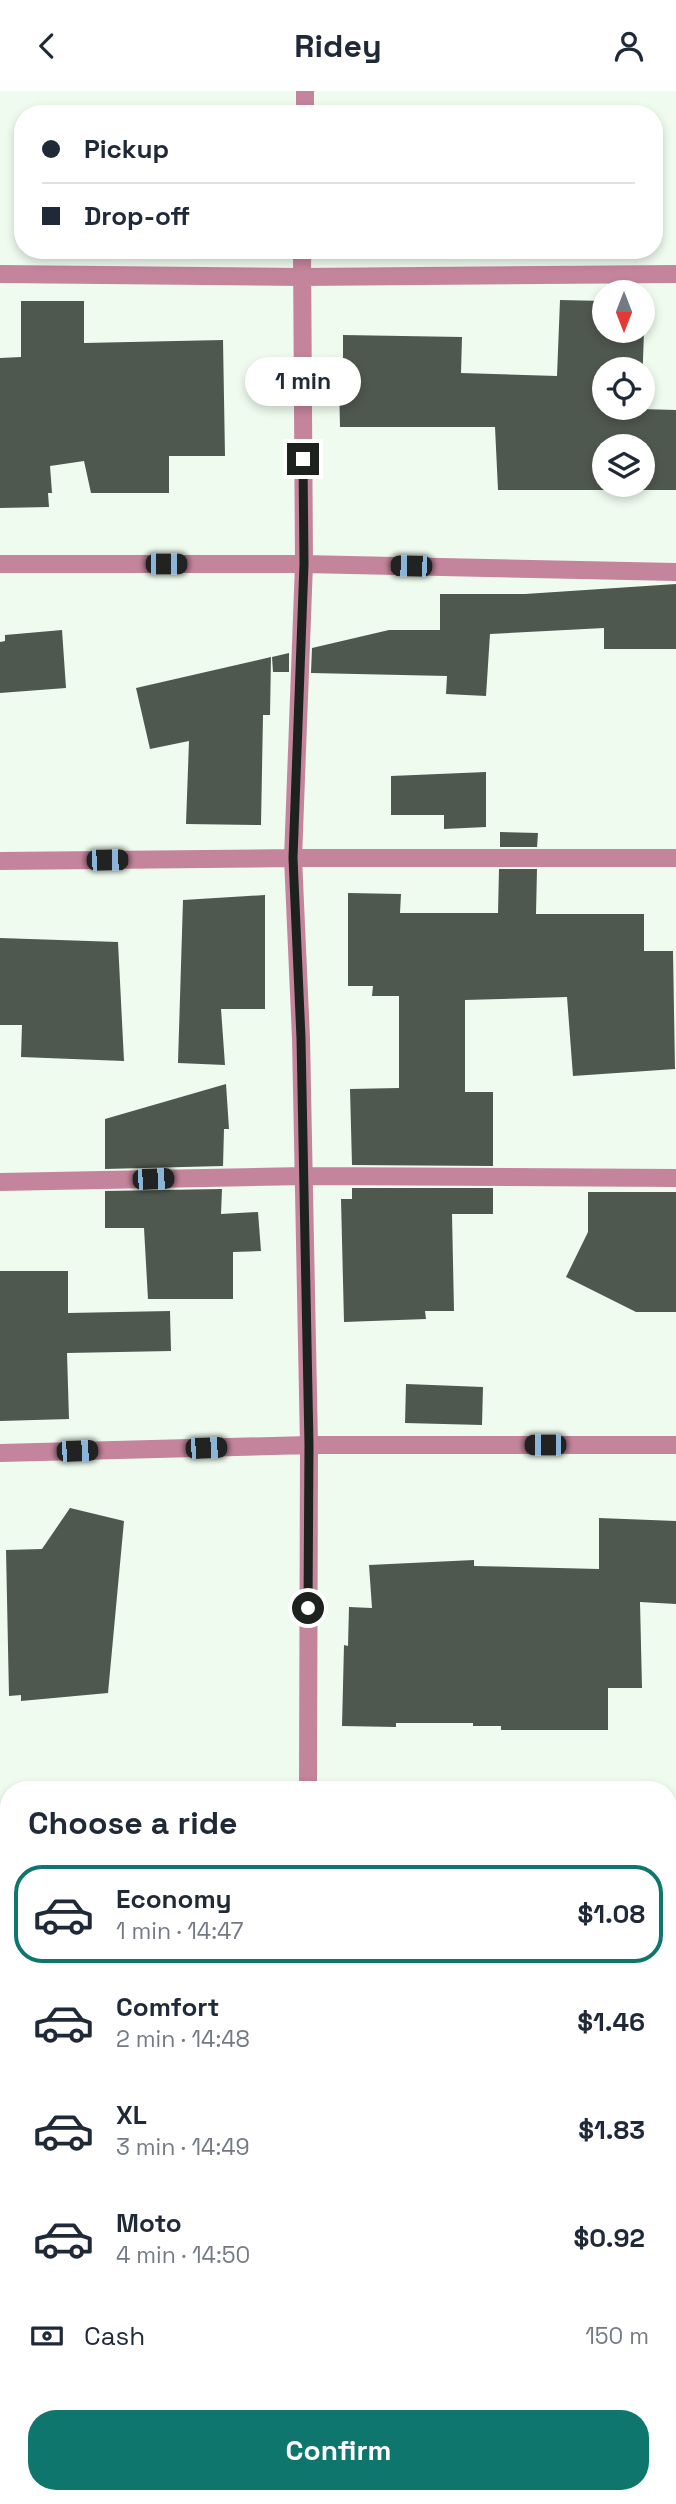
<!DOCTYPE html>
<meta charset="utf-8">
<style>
:root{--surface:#fff;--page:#f6f6f7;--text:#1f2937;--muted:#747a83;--line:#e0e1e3;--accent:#0f766e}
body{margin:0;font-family:"Space Grotesk",sans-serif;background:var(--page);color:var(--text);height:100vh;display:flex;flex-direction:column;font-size:26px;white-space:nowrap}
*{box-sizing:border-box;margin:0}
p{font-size:23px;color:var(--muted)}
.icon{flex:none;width:38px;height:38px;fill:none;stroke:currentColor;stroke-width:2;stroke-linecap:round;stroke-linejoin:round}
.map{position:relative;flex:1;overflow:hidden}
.details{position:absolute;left:0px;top:1690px;width:677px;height:723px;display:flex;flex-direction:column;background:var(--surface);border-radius:28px 28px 0 0;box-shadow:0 4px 10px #0003}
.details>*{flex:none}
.guide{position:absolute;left:14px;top:14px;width:649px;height:154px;border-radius:28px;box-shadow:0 4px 10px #0003;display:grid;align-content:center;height:154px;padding:0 28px;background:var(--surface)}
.needle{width:46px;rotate:180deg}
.buttons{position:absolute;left:592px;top:189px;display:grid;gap:14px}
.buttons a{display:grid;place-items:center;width:63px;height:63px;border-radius:50%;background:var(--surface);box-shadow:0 4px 10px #0003;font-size:35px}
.end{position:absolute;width:32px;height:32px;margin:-16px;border:9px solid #1e221f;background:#fff;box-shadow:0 0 0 4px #fff}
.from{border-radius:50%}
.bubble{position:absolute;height:49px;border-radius:24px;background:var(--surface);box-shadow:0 4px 10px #0003;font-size:23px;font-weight:800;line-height:49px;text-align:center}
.car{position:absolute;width:21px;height:42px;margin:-21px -10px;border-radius:9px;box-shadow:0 0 5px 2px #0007;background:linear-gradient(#222 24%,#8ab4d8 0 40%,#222 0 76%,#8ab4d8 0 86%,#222 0)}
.guide b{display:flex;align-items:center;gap:24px;height:66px;font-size:26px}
.guide b+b{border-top:2px solid var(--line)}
.guide i{width:18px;height:18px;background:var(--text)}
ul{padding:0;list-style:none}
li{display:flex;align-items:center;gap:21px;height:98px;margin:0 14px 10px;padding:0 14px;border:4px solid transparent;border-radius:28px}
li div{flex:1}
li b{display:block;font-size:26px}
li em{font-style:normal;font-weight:800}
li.current{border-color:var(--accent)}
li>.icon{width:63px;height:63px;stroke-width:1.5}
h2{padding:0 28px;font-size:32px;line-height:84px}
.pay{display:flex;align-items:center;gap:18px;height:77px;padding:0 28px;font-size:26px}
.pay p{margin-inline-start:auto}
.button{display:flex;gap:14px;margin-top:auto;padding:14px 28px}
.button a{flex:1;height:80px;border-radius:28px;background:var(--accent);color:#fff;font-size:28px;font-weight:800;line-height:80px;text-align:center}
header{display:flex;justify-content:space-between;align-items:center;height:91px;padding:0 28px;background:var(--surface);font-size:32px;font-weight:800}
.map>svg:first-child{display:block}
.building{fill:#4f584f;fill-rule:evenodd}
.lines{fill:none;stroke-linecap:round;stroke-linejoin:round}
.minor{stroke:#c4849c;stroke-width:18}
.route{stroke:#1e221f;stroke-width:9}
</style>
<header><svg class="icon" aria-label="back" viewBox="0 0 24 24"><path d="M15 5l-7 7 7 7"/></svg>Ridey<svg class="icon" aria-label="person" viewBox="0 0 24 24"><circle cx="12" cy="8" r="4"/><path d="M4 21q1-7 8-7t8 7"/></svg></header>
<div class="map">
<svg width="676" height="2413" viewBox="0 0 676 2413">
<rect width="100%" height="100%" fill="#effbef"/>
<!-- building -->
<path class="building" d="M560 209 604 210V240H642V210H645L642 299V278H604V317L676 319V399H498L495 336H340L339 291H343V244L462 246 461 282 557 285ZM604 355H642V394H604Z
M21 210H84V252L223 249 225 365H169V402H91L84 370 50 375 52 402H48L49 416 0 417V267L21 266Z
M676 493V558H604V537L490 543 486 605 446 603 447 585 311 582 312 557 389 539H440V503H525Z
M62 539 66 597 0 602V551L5 550V544Z
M289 562V581H273L272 566Z
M271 566 270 624H263L261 734 186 733 189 650 150 658 136 597Z
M486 681V736L444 738V724H391V685Z
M500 741 538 742 537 756H500Z
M499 778H537L536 823H644V860H673L675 978 573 985 567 906 465 909V1001H493V1075L352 1074 350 998 399 997V905H372L373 895H348V802L401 803 400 822H498Z
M265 804V918H221L225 974 178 972 183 809Z
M0 847 118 851 124 970 21 966 22 934H0Z
M226 993 229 1038H224L223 1075 105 1078V1028Z
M352 1097H493V1123H452L454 1220H425L426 1228 344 1231 341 1108H352Z
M222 1098 221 1123 258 1121 261 1160 233 1161V1208H148L144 1137H105V1100Z
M588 1101H676V1221H636L566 1186 588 1141Z
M0 1180H68V1222L170 1220 171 1260 67 1262 69 1328 0 1330Z
M406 1293 483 1296 482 1334 405 1332Z
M70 1417 124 1430 108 1602 21 1610V1604L9 1605 6 1459 42 1458Z
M599 1427 676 1430V1513L640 1511 642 1597H608V1639H501V1635H473V1632H396V1636L342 1635 344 1554 348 1555 349 1516 372 1517 369 1474 474 1469V1475L599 1478Z"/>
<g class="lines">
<!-- minor -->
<path class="minor" d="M305 23V0
M302 159 304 473 293 767 301 947 309 1354 308 1699
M0 183 301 186 676 183
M0 473H304L676 481
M0 770 293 767H676
M0 1091 303 1085 676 1087
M0 1362 309 1354H676
M0 1965H9
M668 1991 676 1992
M314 2413V2404"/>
</g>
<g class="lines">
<!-- route -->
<path class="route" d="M303 368 304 473 293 767 301 947 309 1354 308 1517"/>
</g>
</svg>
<div class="buttons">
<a><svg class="needle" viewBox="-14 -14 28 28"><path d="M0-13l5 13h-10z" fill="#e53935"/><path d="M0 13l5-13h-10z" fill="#747a83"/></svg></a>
<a><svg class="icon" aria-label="locate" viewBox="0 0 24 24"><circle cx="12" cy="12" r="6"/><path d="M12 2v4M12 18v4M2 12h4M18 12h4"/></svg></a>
<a><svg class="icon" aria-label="layers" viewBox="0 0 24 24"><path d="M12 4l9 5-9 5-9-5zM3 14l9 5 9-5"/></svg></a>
</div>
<i class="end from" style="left:308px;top:1517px"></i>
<i class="end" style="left:303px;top:368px"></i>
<div class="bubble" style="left:245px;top:266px;width:116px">1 min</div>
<i class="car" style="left:166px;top:473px;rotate:90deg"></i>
<i class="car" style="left:411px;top:475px;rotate:271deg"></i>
<i class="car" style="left:107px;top:769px;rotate:89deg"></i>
<i class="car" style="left:153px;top:1088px;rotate:88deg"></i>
<i class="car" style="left:545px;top:1354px;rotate:270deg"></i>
<i class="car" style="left:206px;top:1357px;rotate:88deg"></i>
<i class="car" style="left:77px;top:1360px;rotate:88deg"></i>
<div class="guide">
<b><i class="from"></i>Pickup</b>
<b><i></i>Drop-off</b>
</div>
<section class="details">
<h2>Choose a ride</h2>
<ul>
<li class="current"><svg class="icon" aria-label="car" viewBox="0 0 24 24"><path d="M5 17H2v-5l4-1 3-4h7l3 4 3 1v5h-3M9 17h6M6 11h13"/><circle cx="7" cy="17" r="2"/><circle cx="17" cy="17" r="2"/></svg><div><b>Economy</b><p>1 min · 14:47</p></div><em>$1.08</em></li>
<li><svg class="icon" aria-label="car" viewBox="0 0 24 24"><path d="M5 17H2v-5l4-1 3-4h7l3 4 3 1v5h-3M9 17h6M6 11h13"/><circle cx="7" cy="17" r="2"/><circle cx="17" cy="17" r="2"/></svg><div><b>Comfort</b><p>2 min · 14:48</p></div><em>$1.46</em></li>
<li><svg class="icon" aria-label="car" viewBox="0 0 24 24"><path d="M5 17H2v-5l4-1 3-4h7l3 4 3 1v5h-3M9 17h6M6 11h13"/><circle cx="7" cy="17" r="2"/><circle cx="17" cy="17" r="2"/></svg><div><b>XL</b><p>3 min · 14:49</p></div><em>$1.83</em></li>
<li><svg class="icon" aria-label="car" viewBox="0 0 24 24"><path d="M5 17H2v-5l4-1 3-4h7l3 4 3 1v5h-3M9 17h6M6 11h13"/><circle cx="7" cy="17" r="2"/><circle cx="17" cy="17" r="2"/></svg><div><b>Moto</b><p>4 min · 14:50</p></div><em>$0.92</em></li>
</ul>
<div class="pay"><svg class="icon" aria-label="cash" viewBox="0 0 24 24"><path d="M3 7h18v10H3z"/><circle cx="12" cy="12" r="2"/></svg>Cash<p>150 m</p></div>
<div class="button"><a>Confirm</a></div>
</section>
</div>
